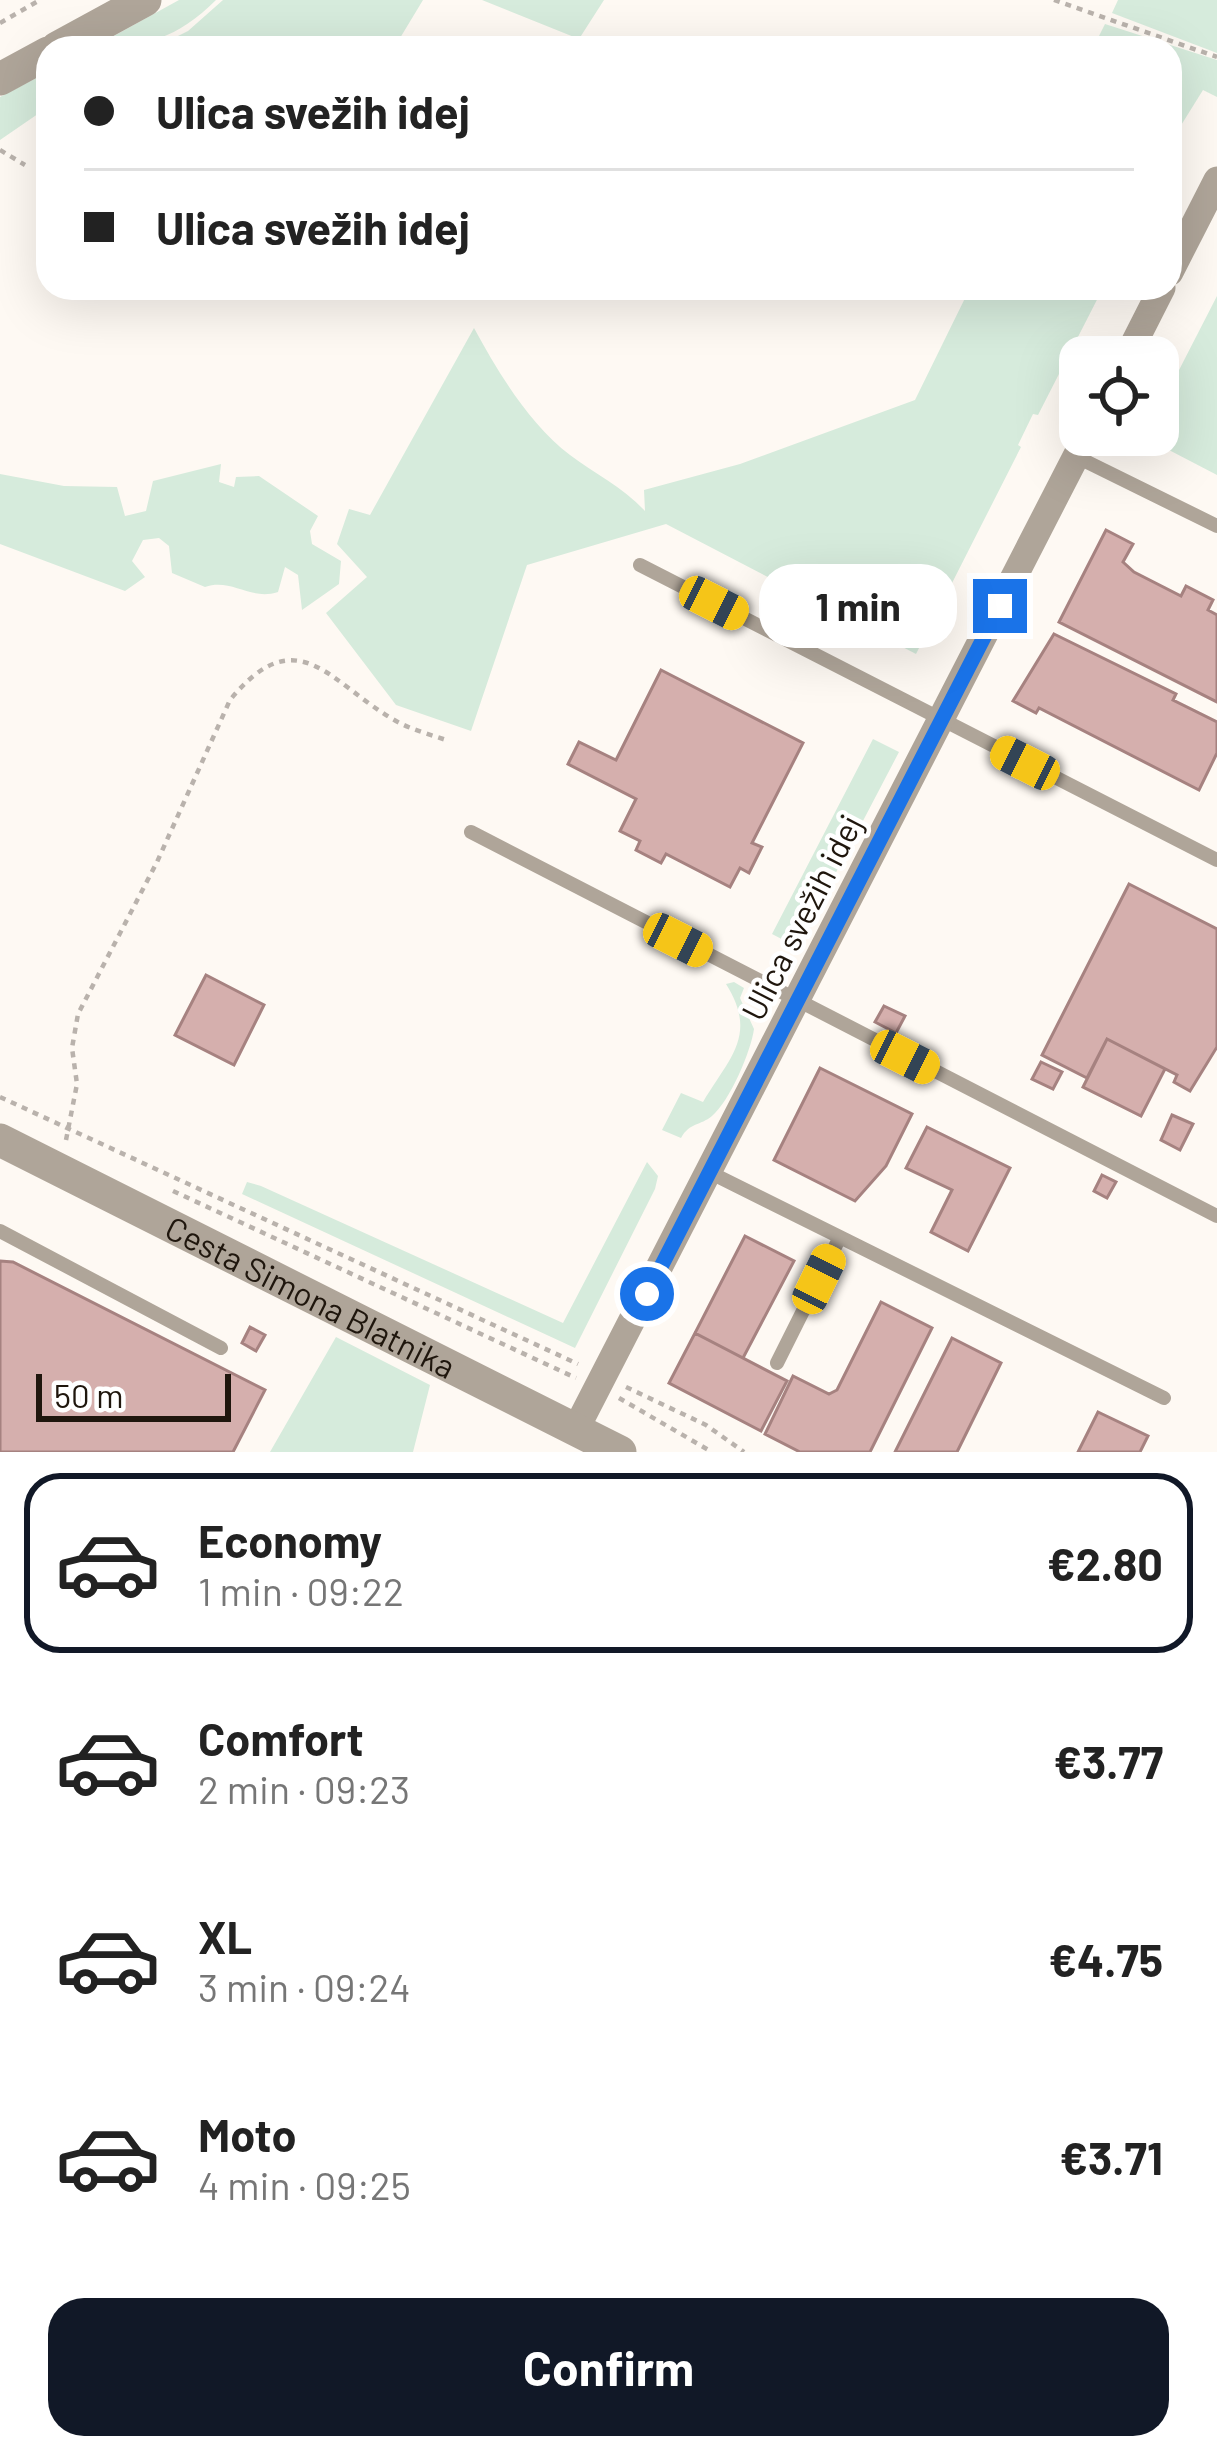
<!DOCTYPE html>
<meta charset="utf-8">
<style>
:root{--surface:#fff;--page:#f6f6f6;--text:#222;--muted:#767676;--line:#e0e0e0;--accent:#111827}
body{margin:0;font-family:Barlow,sans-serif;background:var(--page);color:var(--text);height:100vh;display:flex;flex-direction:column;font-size:45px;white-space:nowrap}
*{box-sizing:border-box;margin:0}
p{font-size:39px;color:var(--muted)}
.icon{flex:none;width:66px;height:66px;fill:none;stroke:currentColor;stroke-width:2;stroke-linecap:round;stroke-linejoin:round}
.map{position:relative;height:1452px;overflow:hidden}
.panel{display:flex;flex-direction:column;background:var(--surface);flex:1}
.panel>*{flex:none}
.guide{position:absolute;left:36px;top:36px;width:1146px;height:264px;border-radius:36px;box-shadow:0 12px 48px #0002;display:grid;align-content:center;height:264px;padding:0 48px;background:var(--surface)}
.tools{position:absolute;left:1059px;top:336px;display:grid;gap:24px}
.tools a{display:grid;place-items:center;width:120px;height:120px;border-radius:24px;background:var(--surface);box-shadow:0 12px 48px #0002;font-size:60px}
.scale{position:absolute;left:36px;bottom:30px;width:195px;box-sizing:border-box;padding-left:12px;border:6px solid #1f160d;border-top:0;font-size:33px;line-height:42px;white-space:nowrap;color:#1f160d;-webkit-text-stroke:9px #fff;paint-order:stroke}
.end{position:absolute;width:54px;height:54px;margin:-27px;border:15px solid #1a73e8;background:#fff;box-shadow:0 0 0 6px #fff}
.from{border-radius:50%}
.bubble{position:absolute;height:84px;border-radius:36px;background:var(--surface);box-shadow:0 12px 48px #0002;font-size:39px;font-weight:700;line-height:84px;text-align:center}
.car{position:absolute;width:36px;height:72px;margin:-36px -18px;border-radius:15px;box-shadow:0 0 9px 3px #0007;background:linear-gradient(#f5c518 24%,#345 0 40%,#f5c518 0 76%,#345 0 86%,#f5c518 0)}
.guide b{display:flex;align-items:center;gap:42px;height:114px;font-size:45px}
.guide b+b{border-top:3px solid var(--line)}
.guide i{width:30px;height:30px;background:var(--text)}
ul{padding:21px 0 0;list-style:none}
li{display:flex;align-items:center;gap:36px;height:180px;margin:0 24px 18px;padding:0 24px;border:6px solid transparent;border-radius:36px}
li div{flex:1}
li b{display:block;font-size:45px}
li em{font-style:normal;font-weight:700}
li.active{border-color:var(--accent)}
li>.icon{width:108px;height:108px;stroke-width:1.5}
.primary-button{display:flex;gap:24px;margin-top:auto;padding:24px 48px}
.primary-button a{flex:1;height:138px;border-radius:36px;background:var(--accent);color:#fff;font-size:48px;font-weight:700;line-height:138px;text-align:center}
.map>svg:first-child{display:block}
.green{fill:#d6ebdc}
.building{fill:#d5afad;stroke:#a68280;stroke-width:3}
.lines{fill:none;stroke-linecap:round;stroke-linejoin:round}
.path{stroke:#b9b2ac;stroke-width:4.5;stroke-dasharray:6 6;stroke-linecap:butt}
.service{stroke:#afa599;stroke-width:14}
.minor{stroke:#afa599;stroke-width:27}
.tertiary{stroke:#afa599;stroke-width:33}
.route{stroke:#1a73e8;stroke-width:15}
.labels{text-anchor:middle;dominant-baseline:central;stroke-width:9;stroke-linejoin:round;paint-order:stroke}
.street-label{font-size:33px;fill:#1f160d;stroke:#fff}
</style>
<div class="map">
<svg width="1217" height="1452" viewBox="0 0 1217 1452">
<rect width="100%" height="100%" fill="#fef9f3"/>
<!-- green -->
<path class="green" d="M179 0H216C178 38 144 48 92 48Z
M223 0H423L394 48H154L188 31Z
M482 0H604L579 39Z
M1118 0H1217V53L1112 13Z
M1105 24 1217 60V97L1203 90 1170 143V48H1093Z
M48 72V107L0 140V97Z
M970 288H1103L1038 415 1033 414 1018 445 1021 447 916 654 666 524 527 565 471 731 396 705 326 613 367 577 337 544 349 509 370 515 474 328C498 372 529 424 570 455 595 474 623 487 645 511L644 490 740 464 915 400Z
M1217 296V475L1144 437 1158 435V411Z
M221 464 219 482 234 487 236 477 259 476 318 516 310 531 312 544 341 561 339 584 302 610 298 575 285 567 278 592C250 601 232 578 205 587L172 573 169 546 159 538 143 540 132 561 145 577 125 591 0 544V474L64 486 117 487 125 516 146 511 153 481Z
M873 739 899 752 797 947 772 934Z
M734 982 744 988 740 998 754 1029C751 1051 730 1101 712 1116 700 1126 690 1122 681 1138L662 1130 681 1093 703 1102C730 1057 758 1035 726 984Z
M647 1162 658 1176 655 1189 575 1348 242 1194 247 1182 261 1186 563 1323Z
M336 1337 430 1385 413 1452H270Z"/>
<!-- building -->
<path class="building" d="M1106 530 1133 544 1123 562 1134 572 1181 596 1186 586 1213 600 1208 610 1217 615V702L1059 622Z
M1054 634 1176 694 1173 700 1217 722V753L1199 790 1039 708 1036 713 1013 701Z
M661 670 803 743 752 843 762 847 749 873 740 868 730 887 666 854 661 863 636 850 640 841 620 831 636 799 568 764 579 742 616 760Z
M1129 884 1217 929V1047L1190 1091 1174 1082 1177 1075 1107 1039 1087 1078 1042 1055Z
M206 975 264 1005 234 1065 175 1035Z
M884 1006 905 1016 896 1033 875 1022Z
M1107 1039 1165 1069 1141 1116 1083 1087Z
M1041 1062 1062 1072 1053 1089 1032 1079Z
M820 1068 912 1114 886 1166 855 1201 774 1160Z
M1172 1115 1193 1124 1180 1150 1161 1140Z
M927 1127 1010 1168 968 1251 931 1232 952 1190 906 1168Z
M1102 1175 1116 1182 1107 1198 1094 1191Z
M745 1236 794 1261 743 1358 695 1333Z
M0 1261 13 1262 265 1390 233 1452H0Z
M881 1302 932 1328 870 1452H800L765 1434 793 1376 829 1394 837 1390Z
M250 1327 265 1335 256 1351 242 1343Z
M695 1333 787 1381 761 1431 669 1383Z
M952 1338 1001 1363 957 1452H895Z
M1098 1412 1148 1436 1140 1452H1078Z"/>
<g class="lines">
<!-- path -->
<path class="path" d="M1054 0 1217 57
M0 23 40 0
M0 150 25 165
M0 1097 578 1364
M66 1140 77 1084 72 1048 78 1014 157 862 230 700C298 617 330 684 396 721 412 730 432 735 449 741
M173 1191 576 1378
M626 1387 706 1425 744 1452
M619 1398 712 1452"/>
<!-- service -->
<path class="service" d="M1077 457 1217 526
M640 565 1217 860
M471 832 1217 1216
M709 1172 1164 1398
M0 1231 221 1348
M777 1363 840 1237"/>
<!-- minor -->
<path class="minor" d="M1170 272 1217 180
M1127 357 1162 288
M576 1429 1087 435"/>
<!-- tertiary -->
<g class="tertiary">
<path d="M57 48 145 0"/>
<path d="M0 79 48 53"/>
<path id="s1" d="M0 1140 620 1452"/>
</g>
</g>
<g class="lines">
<!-- route -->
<path class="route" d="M647 1294 1000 606"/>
</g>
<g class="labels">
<!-- street labels -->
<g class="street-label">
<text transform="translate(801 917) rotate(-63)">Ulica svežih idej</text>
<text stroke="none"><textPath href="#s1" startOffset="348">Cesta Simona Blatnika</textPath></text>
</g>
</g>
</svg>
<div class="tools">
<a><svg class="icon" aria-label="locate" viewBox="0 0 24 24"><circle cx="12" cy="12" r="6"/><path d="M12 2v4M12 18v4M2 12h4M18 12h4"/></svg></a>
</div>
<div class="scale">50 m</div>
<i class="end from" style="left:647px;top:1294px"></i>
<i class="end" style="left:1000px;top:606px"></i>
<div class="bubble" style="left:759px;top:564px;width:198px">1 min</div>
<i class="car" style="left:714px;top:603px;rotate:117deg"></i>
<i class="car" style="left:1025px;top:763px;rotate:297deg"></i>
<i class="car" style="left:678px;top:940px;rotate:117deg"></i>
<i class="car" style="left:905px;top:1057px;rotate:117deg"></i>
<i class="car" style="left:819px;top:1279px;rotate:26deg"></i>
<div class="guide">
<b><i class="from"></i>Ulica svežih idej</b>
<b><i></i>Ulica svežih idej</b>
</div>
</div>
<section class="panel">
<ul>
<li class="active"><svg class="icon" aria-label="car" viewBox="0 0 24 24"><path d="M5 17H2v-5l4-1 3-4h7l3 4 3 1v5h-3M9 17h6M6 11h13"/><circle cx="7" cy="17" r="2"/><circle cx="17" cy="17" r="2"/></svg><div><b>Economy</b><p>1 min · 09:22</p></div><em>€2.80</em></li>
<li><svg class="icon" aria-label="car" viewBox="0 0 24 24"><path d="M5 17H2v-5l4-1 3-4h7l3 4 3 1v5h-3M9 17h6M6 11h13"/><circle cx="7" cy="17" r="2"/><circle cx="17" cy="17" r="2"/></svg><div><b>Comfort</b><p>2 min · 09:23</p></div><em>€3.77</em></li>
<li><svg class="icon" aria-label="car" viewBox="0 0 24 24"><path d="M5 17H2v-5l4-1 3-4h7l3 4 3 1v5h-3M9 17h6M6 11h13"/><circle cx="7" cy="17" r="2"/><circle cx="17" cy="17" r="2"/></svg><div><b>XL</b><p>3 min · 09:24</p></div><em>€4.75</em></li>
<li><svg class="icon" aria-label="car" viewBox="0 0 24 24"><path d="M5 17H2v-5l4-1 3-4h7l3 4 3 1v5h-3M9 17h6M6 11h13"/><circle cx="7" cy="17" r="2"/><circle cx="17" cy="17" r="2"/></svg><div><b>Moto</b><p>4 min · 09:25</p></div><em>€3.71</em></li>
</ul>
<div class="primary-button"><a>Confirm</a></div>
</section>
